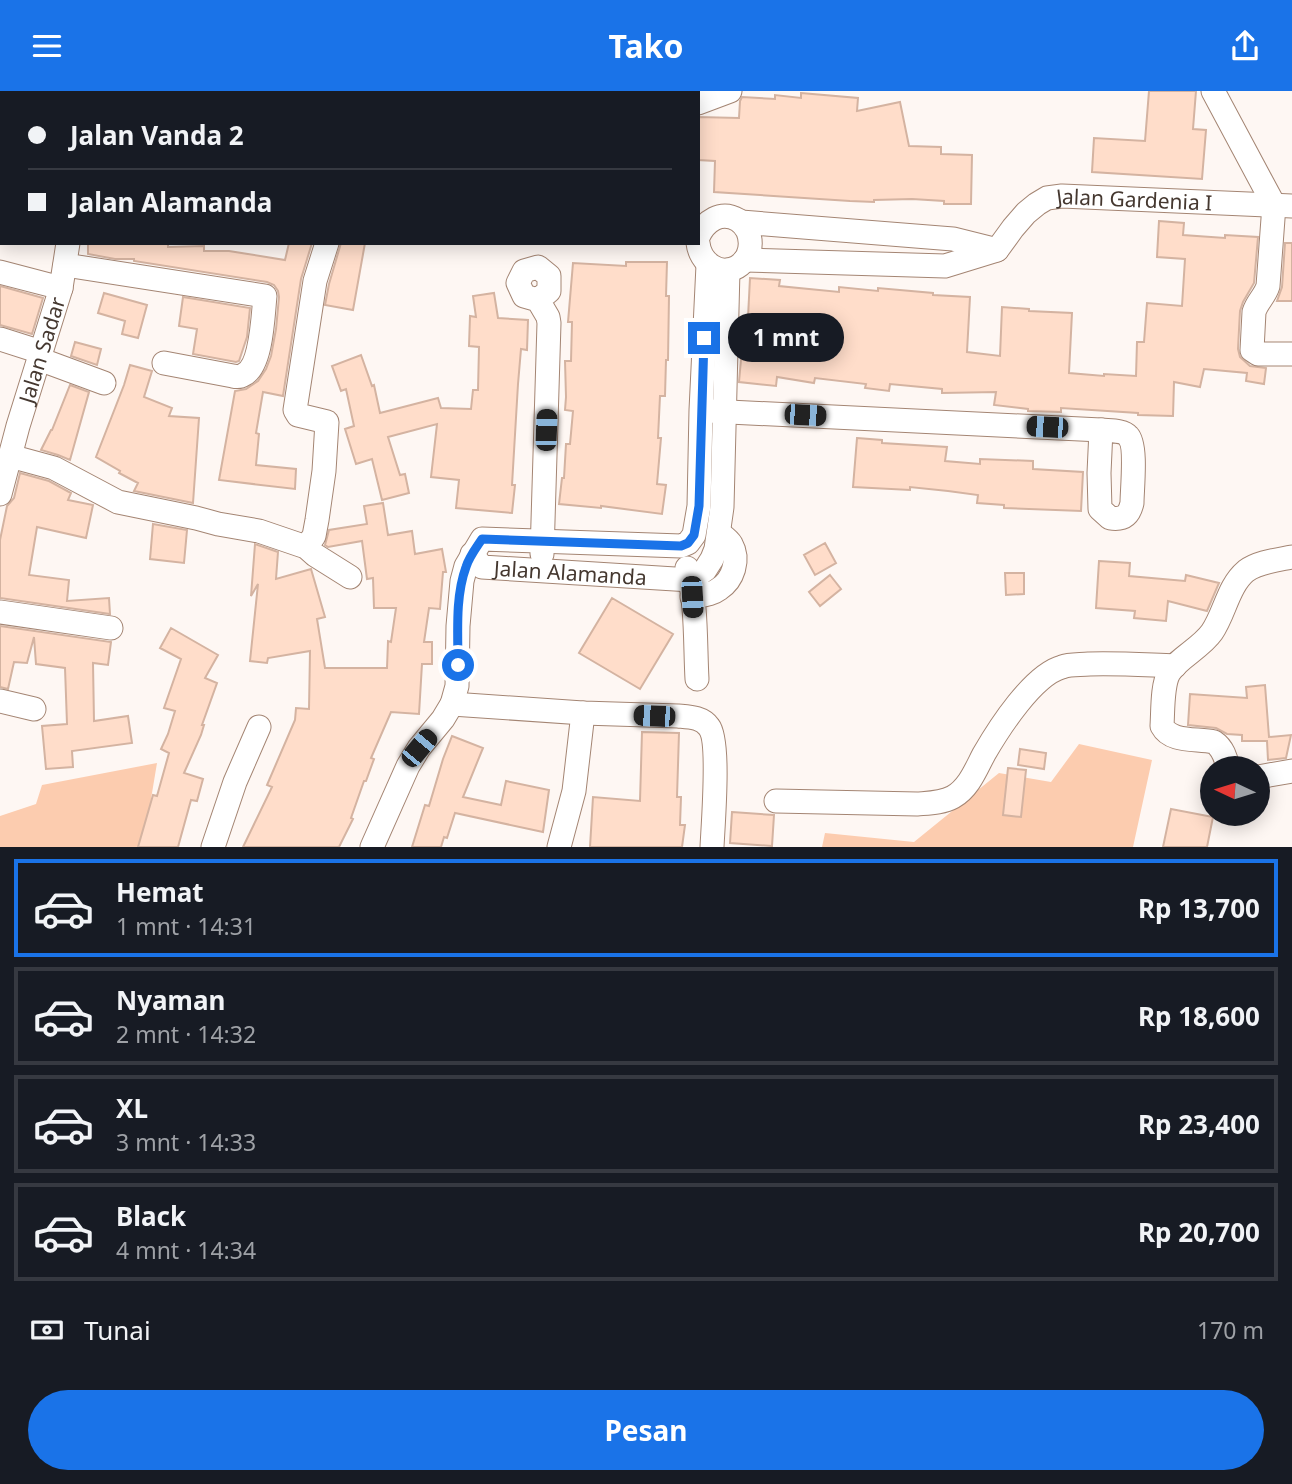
<!DOCTYPE html>
<html lang="id">
<meta charset="utf-8">
<style>
:root{--surface:#171b24;--page:#20242c;--text:#f1f3f6;--muted:#9ea1a6;--line:#363941;--accent:#1a73e8}
body{margin:0;font-family:"Noto Sans",sans-serif;background:var(--page);color:var(--text);height:100vh;display:flex;flex-direction:column;font-size:26px;white-space:nowrap}
*{box-sizing:border-box;margin:0}
p{font-size:23px;color:var(--muted)}
.icon{flex:none;width:38px;height:38px;fill:none;stroke:currentColor;stroke-width:2;stroke-linecap:round;stroke-linejoin:round}
.map{position:relative;height:756px;overflow:hidden}
.panel{display:flex;flex-direction:column;background:var(--surface);flex:1}
.panel>*{flex:none}
.hud{position:absolute;left:0px;top:0px;width:700px;height:154px;box-shadow:0 4px 18px #0003;display:grid;align-content:center;height:154px;padding:0 28px;background:var(--surface)}
.needle{width:46px;rotate:274deg}
.buttons{position:absolute;left:1200px;top:665px;display:grid;gap:14px}
.buttons a{display:grid;place-items:center;width:70px;height:70px;border-radius:50%;background:var(--surface);box-shadow:0 4px 18px #0003;font-size:35px}
.end{position:absolute;width:32px;height:32px;margin:-16px;border:9px solid #1a73e8;background:#fff;box-shadow:0 0 0 4px #fff}
.from{border-radius:50%}
.bubble{position:absolute;height:49px;border-radius:24px;background:var(--surface);box-shadow:0 4px 18px #0003;font-size:23px;font-weight:700;line-height:49px;text-align:center}
.car{position:absolute;width:21px;height:42px;margin:-21px -10px;border-radius:9px;box-shadow:0 0 5px 2px #0007;background:linear-gradient(#222 24%,#8ab4d8 0 40%,#222 0 76%,#8ab4d8 0 86%,#222 0)}
.hud b{display:flex;align-items:center;gap:24px;height:66px;font-size:26px}
.hud b+b{border-top:2px solid var(--line)}
.hud i{width:18px;height:18px;background:var(--text)}
ul{padding:12px 0 0;list-style:none}
li{display:flex;align-items:center;gap:21px;height:98px;margin:0 14px 10px;padding:0 14px;border:4px solid var(--line);border-radius:0px}
li div{flex:1}
li b{display:block;font-size:26px}
li em{font-style:normal;font-weight:700}
li.selected{border-color:var(--accent)}
li>.icon{width:63px;height:63px;stroke-width:1.5}
.pay{display:flex;align-items:center;gap:18px;height:77px;padding:0 28px;font-size:26px}
.pay p{margin-inline-start:auto}
.button{display:flex;gap:14px;margin-top:auto;padding:14px 28px}
.button a{flex:1;height:80px;border-radius:42px;background:var(--accent);color:#fff;font-size:28px;font-weight:700;line-height:80px;text-align:center}
header{display:flex;justify-content:space-between;align-items:center;height:91px;padding:0 28px;background:var(--accent);color:#fff;font-size:32px;font-weight:700}
.map>svg:first-child{display:block}
.green{fill:#fcccaf}
.building{fill:#ffddca;stroke:#d4b3a1;stroke-width:2}
.lines{fill:none;stroke-linecap:round;stroke-linejoin:round}
.minor-casing{stroke:#a48573;stroke-width:25}
.minor{stroke:#fff;stroke-width:23}
.route{stroke:#1a73e8;stroke-width:9}
.labels{text-anchor:middle;dominant-baseline:central;stroke-width:5;stroke-linejoin:round;paint-order:stroke}
.street-label{font-size:21px;fill:#453830;stroke:#fff}
</style>
<header><svg class="icon" aria-label="menu" viewBox="0 0 24 24"><path d="M4 6h16M4 12h16M4 18h16"/></svg>Tako<svg class="icon" aria-label="share" viewBox="0 0 24 24"><path d="M12 15V3M7 8l5-5 5 5M5 13v7h14v-7"/></svg></header>
<div class="map">
<svg width="1292" height="756" viewBox="0 0 1292 756">
<rect width="100%" height="100%" fill="#fef7f3"/>
<!-- green -->
<path class="green" d="M1079 653 1152 669 1133 756H822L825 742 914 751 999 682 1051 691Z
M157 672 143 756H0V725L36 713 42 694Z"/>
<!-- building -->
<path class="building" d="M1149 0H1196L1193 38 1206 39 1202 88 1092 81 1094 47 1145 50Z
M801 2 858 7 857 20 900 11 909 55 941 56V63L972 64 971 113H944V110L912 108 874 109V111L850 110 714 101 715 70 698 69V26L739 27 740 10 742 6 775 8V4L801 7Z
M1159 130 1184 132 1183 144 1225 147V144L1258 146 1254 192 1243 211 1240 220 1238 258 1240 266 1250 275 1266 277 1264 293 1246 290 1247 282 1204 278 1200 296 1174 291 1173 325 1138 324V322L1061 317V321L1028 320V318L994 314 996 301 942 302V298L890 293 889 300 865 297 866 293 815 287 814 292 777 286 776 295 739 291 743 246H747L750 187 780 189 779 195 839 201V196L878 200V197L933 202V204L970 206 967 261 1000 265 1002 216 1029 218V220L1072 222 1069 282 1104 285V283L1136 285 1137 251H1144L1147 212 1182 215 1185 168 1157 166Z
M88 152H168V156L204 155V160H229L285 169 289 152H312L301 188 283 305 263 301 256 342 259 343 256 374 296 378 295 398 219 389 235 300 246 298 258 290 266 278 271 265 276 238 279 206 278 200 274 194 267 191 134 170V168H115L88 163Z
M341 152H365L353 219 325 214 329 193Z
M1285 152H1292V210H1277L1282 196Z
M626 171H667L666 205H669L668 269H666L665 305H660L658 347H661L657 393 666 394 662 423 601 415V417L559 413 562 387H564L566 353H570L573 320 565 319 566 306 565 270H571L572 231H568L573 172 626 175Z
M0 195 43 207 32 243 0 234Z
M104 202 147 214 138 247 122 243 125 230 98 222Z
M494 202 498 227 528 229 527 259 521 258 518 293 512 394H515L512 422 456 417 459 389 431 386 437 333 388 346 400 384 405 383 409 402 382 409 372 368 356 373 345 338 354 335 346 298 341 300 332 275 361 264 372 295 374 294 380 322 438 307 441 317 471 318 473 299H478L479 256 469 255 470 225 476 226 473 205Z
M183 206 250 217 247 246 239 270 236 271 193 263 197 238 179 235Z
M75 251 101 258 97 274 71 265Z
M130 274 152 280 144 306 172 317 169 325 199 327 193 412 134 400 138 392 119 382 120 380 96 366 124 294Z
M70 294 89 301 70 369 58 364 41 359 51 339H52Z
M857 347 882 349V352L947 356 945 370 980 373V368L1033 370V378L1083 381 1081 420 1004 417V414L977 412 978 404 948 400 910 396V399L853 396Z
M20 382 49 390 71 402 68 409 93 414 86 447 37 436 29 484 69 489 67 510 109 507 110 523 0 507V449L7 415 14 407Z
M383 412 388 444 412 440 415 463 442 458 446 481H443L440 518 429 517 424 551H432V573H422L419 623 391 621 371 667 374 668 366 690H364L351 727 353 728 339 756H243L272 696 267 694 295 629 296 617 309 618 310 560 268 567 267 572 250 570 258 493 251 505 255 453 278 461 276 488 311 478 325 526 317 528 325 577H387L388 550 391 551 396 517H374L373 487 367 488 362 450 328 456 325 454 329 439 367 433 364 415Z
M153 433 187 439 184 472 150 468Z
M825 452 836 472 815 484 804 464Z
M1099 470 1130 472 1129 485 1185 490 1186 484 1219 492 1207 520 1168 510 1166 530 1134 527 1135 520 1096 517Z
M1005 482H1024V503L1006 504Z
M830 484 841 498 820 515 809 501Z
M612 507 673 543 640 598 579 562Z
M0 535 111 551 108 574 93 572 94 630 128 625 132 652 72 660 73 676 46 678 42 635 67 633 65 577 36 573 34 546 27 572 14 571 8 598 0 596Z
M171 537 218 564 205 587 217 592 202 634H204L201 644 184 682 203 688 197 710 191 709 178 756H138L153 704 157 705 169 662 161 658 168 643 175 620 164 617 181 568 160 557Z
M1265 594 1269 646 1291 644 1286 667 1268 669 1267 650H1242V644L1227 643 1216 637 1188 634 1190 603 1247 607 1246 596Z
M642 641 679 642 677 706H681L680 734H685L682 756H590L593 706 640 710Z
M452 645 483 657 463 706 501 714 506 690 549 699 543 741 455 722 447 747 444 746 441 756H412L425 714 429 715 443 668Z
M1020 658 1046 662 1044 678 1018 674Z
M1008 677 1026 679 1021 726 1003 724Z
M1171 718 1213 726 1207 756H1163Z
M732 721 774 724 772 755 730 752Z"/>
<g class="lines">
<!-- minor casing -->
<g class="minor-casing">
<g id="minor">
<path d="M344 0 345 2"/>
<path d="M495 0V2"/>
<path d="M607 0 608 2"/>
<path d="M1213 0 1274 114 1268 195C1265 205 1257 211 1254 221L1252 259 1258 263H1292"/>
<path d="M90 2V0"/>
<path d="M698 12 730 0"/>
<path d="M741 131 953 148 997 159"/>
<path d="M698 152C700 171 719 186 737 176 755 165 754 140 738 129 721 119 705 130 698 146"/>
<path id="s1" d="M745 169 945 175 997 159 1013 137 1026 122 1037 113 1047 107 1062 105 1292 115"/>
<path d="M65 174 265 205C263 223 262 276 243 284 240 286 237 286 233 285L164 272"/>
<path d="M0 181 61 197"/>
<path d="M538 209 549 200V185L538 176 524 180 518 192 524 205 538 209 548 226 549 232 542 463"/>
<path d="M0 248 41 261"/>
<path d="M39 268 104 292"/>
<path d="M709 320 1101 339"/>
<path d="M1101 339C1109 340 1123 339 1128 345 1137 354 1132 399 1132 412 1129 425 1123 429 1110 427L1100 418 1099 382Z"/>
<path d="M10 365 54 377 118 411 196 427 218 433 259 440 306 456 315 464 350 486"/>
<path id="s2" d="M0 403 18 335 61 197 68 152"/>
<path d="M306 456 314 445 317 429 324 380 327 331 298 324 295 319 315 190 327 152"/>
<path id="s3" d="M472 463 482 476 691 489 705 479 712 468 716 458 722 416 728 179"/>
<path d="M687 477C697 510 695 554 697 588"/>
<path d="M692 506C702 504 711 504 719 498 733 489 740 469 731 453 729 449 723 445 719 442"/>
<path d="M0 521 111 537"/>
<path d="M0 610 34 618"/>
<path d="M452 613 583 622 678 625C689 626 702 626 709 636 720 650 713 734 712 756"/>
<path d="M1228 677C1226 667 1223 657 1214 651 1197 647 1171 652 1162 635 1163 620 1162 594 1169 582 1178 567 1201 557 1212 541 1225 522 1228 495 1246 480 1258 471 1277 469 1292 466"/>
<path d="M1258 686 1292 680"/>
<path d="M776 710 917 713C929 712 942 712 953 706 969 697 976 678 984 663 999 637 1033 584 1062 576 1070 573 1080 574 1089 573 1118 572 1146 574 1175 575"/>
<path d="M213 756 235 691 259 636"/>
<path d="M372 756 408 675 419 657 443 628 452 613 457 595 458 535 462 490 466 475 482 448 681 455 688 452 694 444 699 415 701 319 708 174"/>
<path d="M559 756 574 700 583 622"/>
</g>
</g>
<!-- minor -->
<use href="#minor" class="minor"/>
</g>
<g class="lines">
<!-- route -->
<path class="route" d="M458 574C458 542 455 506 466 476 469 466 476 457 482 448L681 455 688 452 694 444 699 415 704 247"/>
</g>
<g class="labels">
<!-- street labels -->
<g class="street-label">
<text stroke="none"><textPath href="#s1" startOffset="415">Jalan Gardenia I</textPath></text>
<text stroke="none"><textPath href="#s2" startOffset="150">Jalan Sadar</textPath></text>
<text stroke="none"><textPath href="#s3" startOffset="105">Jalan Alamanda</textPath></text>
</g>
</g>
</svg>
<div class="buttons">
<a><svg class="needle" viewBox="-14 -14 28 28"><path d="M0-13l5 13h-10z" fill="#e53935"/><path d="M0 13l5-13h-10z" fill="#9ea1a6"/></svg></a>
</div>
<i class="end from" style="left:458px;top:574px"></i>
<i class="end" style="left:704px;top:247px"></i>
<div class="bubble" style="left:728px;top:222px;width:116px">1 mnt</div>
<i class="car" style="left:805px;top:324px;rotate:93deg"></i>
<i class="car" style="left:1047px;top:336px;rotate:273deg"></i>
<i class="car" style="left:546px;top:339px;rotate:2deg"></i>
<i class="car" style="left:692px;top:506px;rotate:177deg"></i>
<i class="car" style="left:654px;top:625px;rotate:272deg"></i>
<i class="car" style="left:419px;top:657px;rotate:40deg"></i>
<div class="hud">
<b><i class="from"></i>Jalan Vanda 2</b>
<b><i></i>Jalan Alamanda</b>
</div>
</div>
<section class="panel">
<ul>
<li class="selected"><svg class="icon" aria-label="car" viewBox="0 0 24 24"><path d="M5 17H2v-5l4-1 3-4h7l3 4 3 1v5h-3M9 17h6M6 11h13"/><circle cx="7" cy="17" r="2"/><circle cx="17" cy="17" r="2"/></svg><div><b>Hemat</b><p>1 mnt · 14:31</p></div><em>Rp 13,700</em></li>
<li><svg class="icon" aria-label="car" viewBox="0 0 24 24"><path d="M5 17H2v-5l4-1 3-4h7l3 4 3 1v5h-3M9 17h6M6 11h13"/><circle cx="7" cy="17" r="2"/><circle cx="17" cy="17" r="2"/></svg><div><b>Nyaman</b><p>2 mnt · 14:32</p></div><em>Rp 18,600</em></li>
<li><svg class="icon" aria-label="car" viewBox="0 0 24 24"><path d="M5 17H2v-5l4-1 3-4h7l3 4 3 1v5h-3M9 17h6M6 11h13"/><circle cx="7" cy="17" r="2"/><circle cx="17" cy="17" r="2"/></svg><div><b>XL</b><p>3 mnt · 14:33</p></div><em>Rp 23,400</em></li>
<li><svg class="icon" aria-label="car" viewBox="0 0 24 24"><path d="M5 17H2v-5l4-1 3-4h7l3 4 3 1v5h-3M9 17h6M6 11h13"/><circle cx="7" cy="17" r="2"/><circle cx="17" cy="17" r="2"/></svg><div><b>Black</b><p>4 mnt · 14:34</p></div><em>Rp 20,700</em></li>
</ul>
<div class="pay"><svg class="icon" aria-label="cash" viewBox="0 0 24 24"><path d="M3 7h18v10H3z"/><circle cx="12" cy="12" r="2"/></svg>Tunai<p>170 m</p></div>
<div class="button"><a>Pesan</a></div>
</section>
